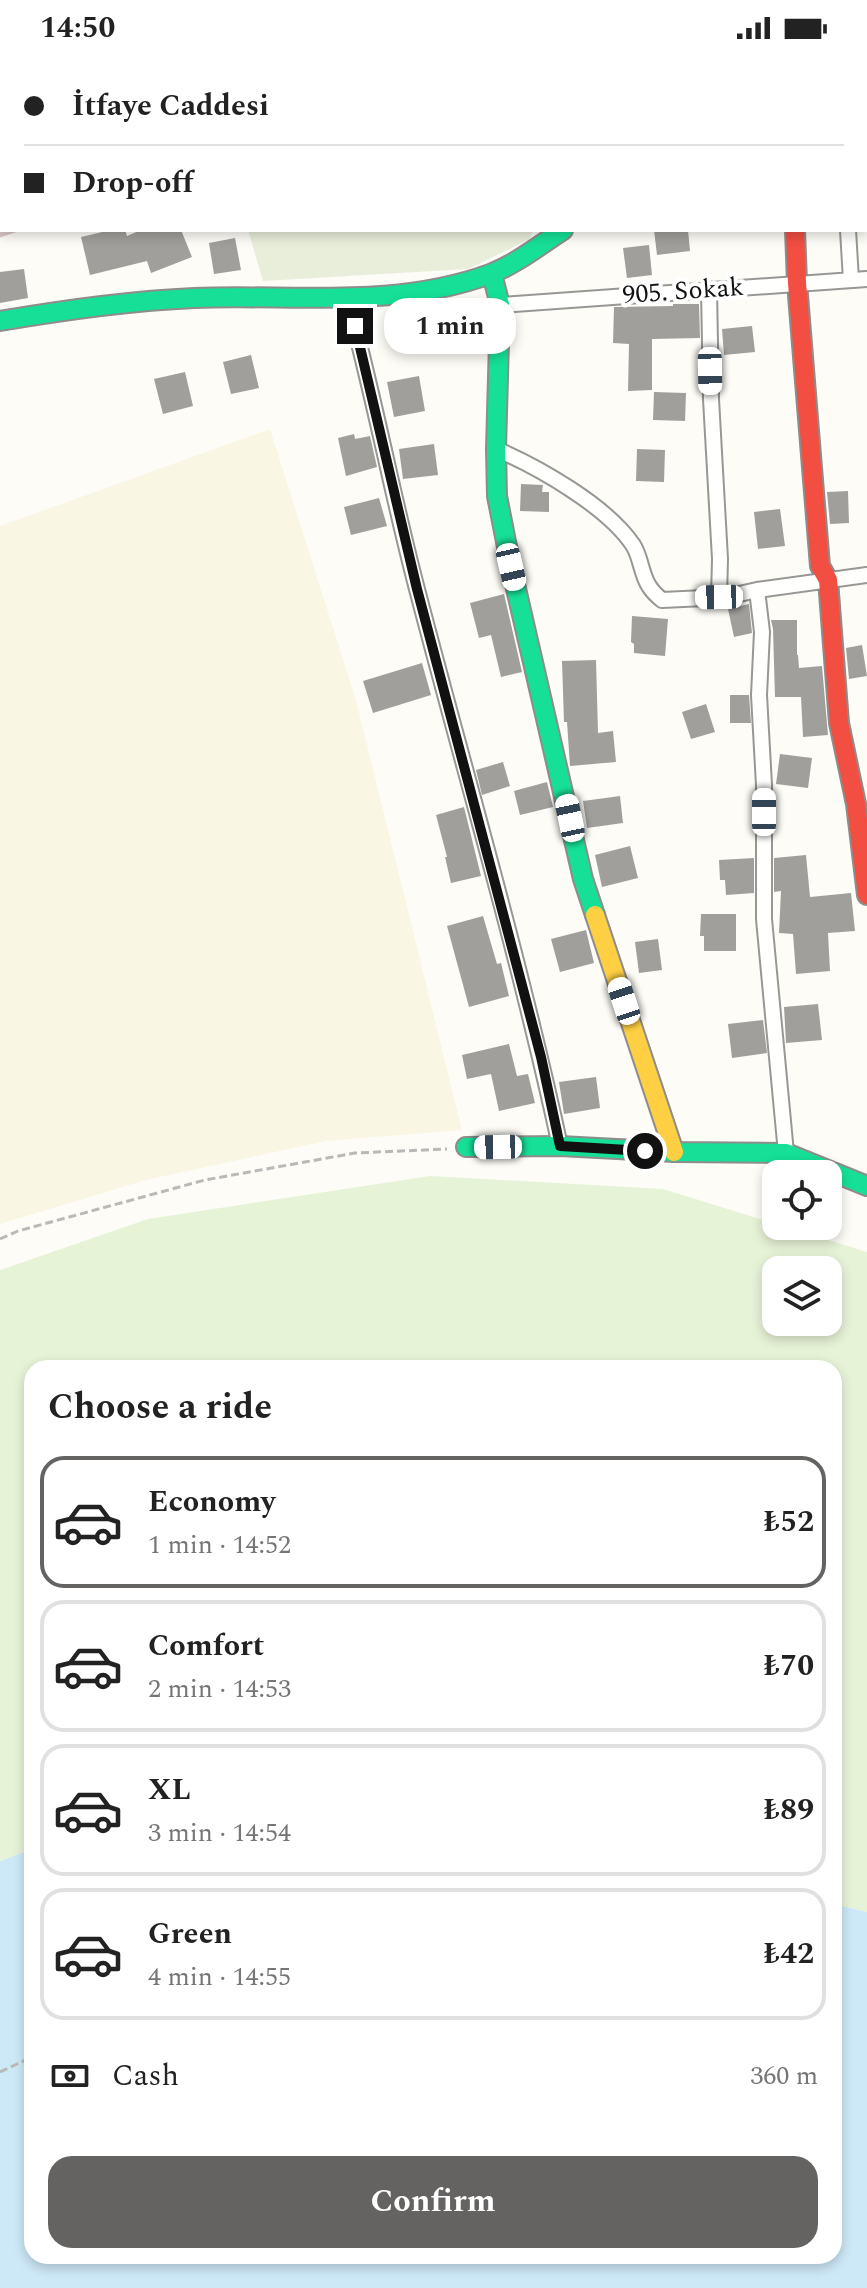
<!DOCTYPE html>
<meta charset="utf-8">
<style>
:root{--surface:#fff;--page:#f2f2f2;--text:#222;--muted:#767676;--line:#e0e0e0;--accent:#646362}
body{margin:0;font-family:Spectral,serif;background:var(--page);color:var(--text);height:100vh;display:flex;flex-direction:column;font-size:30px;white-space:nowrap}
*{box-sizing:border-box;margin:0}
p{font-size:26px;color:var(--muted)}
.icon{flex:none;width:44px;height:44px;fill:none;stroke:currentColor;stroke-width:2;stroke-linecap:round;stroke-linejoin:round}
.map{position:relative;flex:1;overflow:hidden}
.side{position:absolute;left:24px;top:1304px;width:818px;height:904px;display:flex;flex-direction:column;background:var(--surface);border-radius:24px;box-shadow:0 4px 12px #0003}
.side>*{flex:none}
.banner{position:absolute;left:0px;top:0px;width:868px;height:176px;box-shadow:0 4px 12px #0003;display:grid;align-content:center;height:176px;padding:0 24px;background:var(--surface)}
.controls{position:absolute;left:762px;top:1104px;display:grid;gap:16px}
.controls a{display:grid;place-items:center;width:80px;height:80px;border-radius:16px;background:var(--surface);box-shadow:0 4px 12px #0003;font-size:40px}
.end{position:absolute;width:36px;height:36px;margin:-18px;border:10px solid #111;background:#fff;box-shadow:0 0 0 4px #fff}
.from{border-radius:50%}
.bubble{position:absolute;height:56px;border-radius:24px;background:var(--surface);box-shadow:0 4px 12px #0003;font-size:26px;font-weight:700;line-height:56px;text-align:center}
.car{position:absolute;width:24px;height:48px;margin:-24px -12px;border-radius:10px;box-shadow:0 0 6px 2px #0007;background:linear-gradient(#fff 24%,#345 0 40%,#fff 0 76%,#345 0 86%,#fff 0)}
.banner b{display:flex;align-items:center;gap:28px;height:76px;font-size:30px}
.banner b+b{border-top:2px solid var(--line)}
.banner i{width:20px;height:20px;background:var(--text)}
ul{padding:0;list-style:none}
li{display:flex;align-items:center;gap:24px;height:132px;margin:0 16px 12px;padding:0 8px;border:4px solid var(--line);border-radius:24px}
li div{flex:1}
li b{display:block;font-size:30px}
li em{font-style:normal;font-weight:700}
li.selected{border-color:var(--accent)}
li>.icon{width:72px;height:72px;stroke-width:1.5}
h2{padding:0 24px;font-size:36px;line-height:96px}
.pay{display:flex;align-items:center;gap:20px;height:88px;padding:0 24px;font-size:30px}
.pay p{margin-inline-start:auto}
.action{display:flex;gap:16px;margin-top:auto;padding:16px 24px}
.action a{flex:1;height:92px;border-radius:24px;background:var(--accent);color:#fff;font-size:32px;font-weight:700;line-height:92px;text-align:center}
.status{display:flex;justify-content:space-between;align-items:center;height:56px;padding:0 40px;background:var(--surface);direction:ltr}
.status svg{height:22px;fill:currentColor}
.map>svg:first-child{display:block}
.farmland{fill:#f9f7e4}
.green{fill:#e7f3d7;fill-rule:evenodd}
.cemetery{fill:#e9eedb}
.water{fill:#cde8f7}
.building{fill:#a19f9c}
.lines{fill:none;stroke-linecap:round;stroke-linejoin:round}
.street-casing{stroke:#979795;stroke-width:18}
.fast-casing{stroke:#8e8d8b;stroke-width:22}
.slow-casing{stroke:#8e8d8b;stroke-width:22}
.jam-casing{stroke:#8e8d8b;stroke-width:22}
.path{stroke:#b9b9b8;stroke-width:3;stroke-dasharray:8 4;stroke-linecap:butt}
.street{stroke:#fffffe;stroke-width:14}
.fast{stroke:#16e098;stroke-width:18}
.slow{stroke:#ffcf43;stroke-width:18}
.jam{stroke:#f24e42;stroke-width:18}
.rail{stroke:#d9c6c7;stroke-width:5}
.route{stroke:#111;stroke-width:10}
.labels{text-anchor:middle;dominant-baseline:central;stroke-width:8;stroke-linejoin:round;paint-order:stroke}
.street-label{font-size:26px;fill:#111;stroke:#fff}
</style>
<div class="status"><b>14:50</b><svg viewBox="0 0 49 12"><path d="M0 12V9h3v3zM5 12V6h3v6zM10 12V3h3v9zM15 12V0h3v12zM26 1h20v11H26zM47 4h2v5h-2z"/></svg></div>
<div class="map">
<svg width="867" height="2232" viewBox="0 0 867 2232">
<rect width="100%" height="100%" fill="#fdfcf7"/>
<!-- farmland -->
<path class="farmland" d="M270 373 356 644 462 1074 326 1085 146 1124 0 1168V470Z"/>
<!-- green -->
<path class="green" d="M430 1120 663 1133 776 1168V1170H783L867 1196V1856L834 1848V1312H32V1793L0 1805V1214L148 1163ZM776 1214H828V1266H776Z"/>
<!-- cemetery -->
<path class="cemetery" d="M248 174H533L530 183 468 213 263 225Z"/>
<!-- water -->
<path class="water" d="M32 1793V2200H834V1848L867 1856V2232H0V1805Z"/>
<!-- building -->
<path class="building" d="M111 174H125L127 180 141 174H181L192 201 151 217 147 205 90 219 81 181Z
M654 174H688L690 195 657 199Z
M235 182 241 214 214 218 209 187Z
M649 189 652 219 627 222 623 192Z
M24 213 28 242 0 247V216Z
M673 248H699L700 282 652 283V334L628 335 629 288 613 287 614 251 673 250Z
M752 270 755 296 724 299 722 273Z
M251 299 259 332 231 338 223 306Z
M185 316 193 350 163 358 154 323Z
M419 320 425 355 394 361 387 326Z
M654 336 686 337 685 365 653 364Z
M354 378 355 383 370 380 377 411 346 420 338 382Z
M434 388 438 419 403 423 399 393Z
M637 393 665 394 664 426 636 425Z
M521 428 543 429 542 436H549V456L520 455Z
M848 435 849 467 830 468 827 436Z
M379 442 387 470 351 479 344 451Z
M780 453 785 490 758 493 754 456Z
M504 538 522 616 501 621 491 579 479 582 470 547Z
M749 548 752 577 734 581 728 553Z
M632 560 668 563 665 600 634 597V588L631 586Z
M771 564H797V599H798L799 612 822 610 828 679 803 681 801 641H775L773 573Z
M862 589 867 620 849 623 846 592Z
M596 604 598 677 613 675 616 706 570 710 567 666H564L562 605Z
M422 607 431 639 373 657 363 625Z
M730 639H749L751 667H730Z
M706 648 715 676 691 683 682 656Z
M780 698 812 702 808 732 776 728Z
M503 706 510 730 482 739 476 714Z
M547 726 553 751 520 759 514 735Z
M620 740 623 767 587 772 583 745Z
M464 751 481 820 451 827 445 801H447L436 759Z
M630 790 638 822 602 831 595 799Z
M806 799 810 841 851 837 855 875 828 877 830 915 796 918 793 878 779 877 781 835 774 836V802Z
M754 802V837L726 839 725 824H720L719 804Z
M701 858H736V895H704V880H700Z
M483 860 497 908 501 907 509 940 469 951 447 870Z
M586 874 594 907 560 916 551 883Z
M658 883 662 914 639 917 635 886Z
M818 948 822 984 786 987 784 951Z
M763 964 767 997 732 1002 728 968Z
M509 988 517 1020 528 1018 535 1047 499 1055 491 1018 467 1023 462 999Z
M596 1021 600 1052 564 1058 559 1026Z"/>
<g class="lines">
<!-- street casing -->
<g class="street-casing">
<path id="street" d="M138 0 139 2
M171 2 176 0
M382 2 388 0
M0 67 2 68
M0 140 2 137
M848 174 851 224
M709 233 711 343 720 503 719 541
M347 241C374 339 392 439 418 537 466 721 520 904 560 1090
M500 249 867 223
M496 393C538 411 607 450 633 489 641 501 641 518 649 530 652 535 657 540 662 544L726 541 757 534 867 519
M757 534 762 576 759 639 764 729V863L786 1097"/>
</g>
<!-- fast casing -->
<g class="fast-casing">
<path id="fast" d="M492 218 500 249 496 393 497 440 511 511 583 823 595 859
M0 265C64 254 129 245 194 242 292 238 395 253 490 218 516 208 540 189 563 174
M466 1091 560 1090 674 1096 786 1097 867 1130"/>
</g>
<!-- slow casing -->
<g class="slow-casing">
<path id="slow" d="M595 859 674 1096"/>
</g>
<!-- jam casing -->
<g class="jam-casing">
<path id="jam" d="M842 2 845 0
M795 174 797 227 820 510 828 524 839 667 856 748 867 839"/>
</g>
<!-- path -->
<path class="path" d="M0 1183 18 1175 205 1124 355 1097 447 1093
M0 2016 32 2001"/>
<!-- street -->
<use href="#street" class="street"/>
<!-- fast -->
<use href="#fast" class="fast"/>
<!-- slow -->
<use href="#slow" class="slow"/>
<!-- jam -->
<use href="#jam" class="jam"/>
<!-- rail -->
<path class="rail" d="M484 2 490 0
M0 179 15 174"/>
</g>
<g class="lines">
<!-- route -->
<path class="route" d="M355 270 417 533 541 1001 560 1090 645 1095"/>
</g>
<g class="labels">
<!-- street labels -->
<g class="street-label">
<text transform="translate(683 235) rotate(-4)">905. Sokak</text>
</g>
</g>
</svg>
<div class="controls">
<a><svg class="icon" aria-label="locate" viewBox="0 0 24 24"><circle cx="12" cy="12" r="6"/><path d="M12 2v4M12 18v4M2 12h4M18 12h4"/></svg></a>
<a><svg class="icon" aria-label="layers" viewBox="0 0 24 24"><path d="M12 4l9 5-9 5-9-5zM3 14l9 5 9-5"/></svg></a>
</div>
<i class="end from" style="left:645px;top:1095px"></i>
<i class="end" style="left:355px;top:270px"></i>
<div class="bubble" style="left:384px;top:242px;width:132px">1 min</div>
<i class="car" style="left:710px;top:315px;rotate:179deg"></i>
<i class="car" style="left:511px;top:511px;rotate:167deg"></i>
<i class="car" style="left:719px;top:541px;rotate:269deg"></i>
<i class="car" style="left:764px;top:756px;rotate:0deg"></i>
<i class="car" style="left:570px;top:762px;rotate:348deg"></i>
<i class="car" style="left:624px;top:945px;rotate:342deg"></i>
<i class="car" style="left:498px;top:1091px;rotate:269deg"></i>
<div class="banner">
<b><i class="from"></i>İtfaye Caddesi</b>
<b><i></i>Drop-off</b>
</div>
<section class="side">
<h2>Choose a ride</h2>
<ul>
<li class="selected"><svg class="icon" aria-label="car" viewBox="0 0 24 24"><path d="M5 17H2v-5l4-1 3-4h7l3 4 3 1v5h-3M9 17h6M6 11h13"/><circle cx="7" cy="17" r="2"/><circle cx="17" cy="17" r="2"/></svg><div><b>Economy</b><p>1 min · 14:52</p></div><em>₺52</em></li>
<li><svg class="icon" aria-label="car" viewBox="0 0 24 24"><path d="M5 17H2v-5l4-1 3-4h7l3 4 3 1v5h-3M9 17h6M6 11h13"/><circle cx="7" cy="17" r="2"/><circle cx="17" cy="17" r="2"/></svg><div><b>Comfort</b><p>2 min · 14:53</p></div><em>₺70</em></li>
<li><svg class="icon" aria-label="car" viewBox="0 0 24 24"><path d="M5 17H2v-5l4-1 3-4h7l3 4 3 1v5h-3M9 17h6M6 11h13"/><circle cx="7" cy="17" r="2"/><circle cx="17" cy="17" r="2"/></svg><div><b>XL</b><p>3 min · 14:54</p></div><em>₺89</em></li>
<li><svg class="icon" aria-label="car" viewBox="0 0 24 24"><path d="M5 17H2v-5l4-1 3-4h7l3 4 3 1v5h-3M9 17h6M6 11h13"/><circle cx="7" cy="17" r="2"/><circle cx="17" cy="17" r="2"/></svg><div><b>Green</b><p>4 min · 14:55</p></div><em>₺42</em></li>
</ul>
<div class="pay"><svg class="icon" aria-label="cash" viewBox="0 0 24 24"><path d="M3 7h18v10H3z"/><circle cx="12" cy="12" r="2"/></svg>Cash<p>360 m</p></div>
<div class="action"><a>Confirm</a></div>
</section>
</div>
